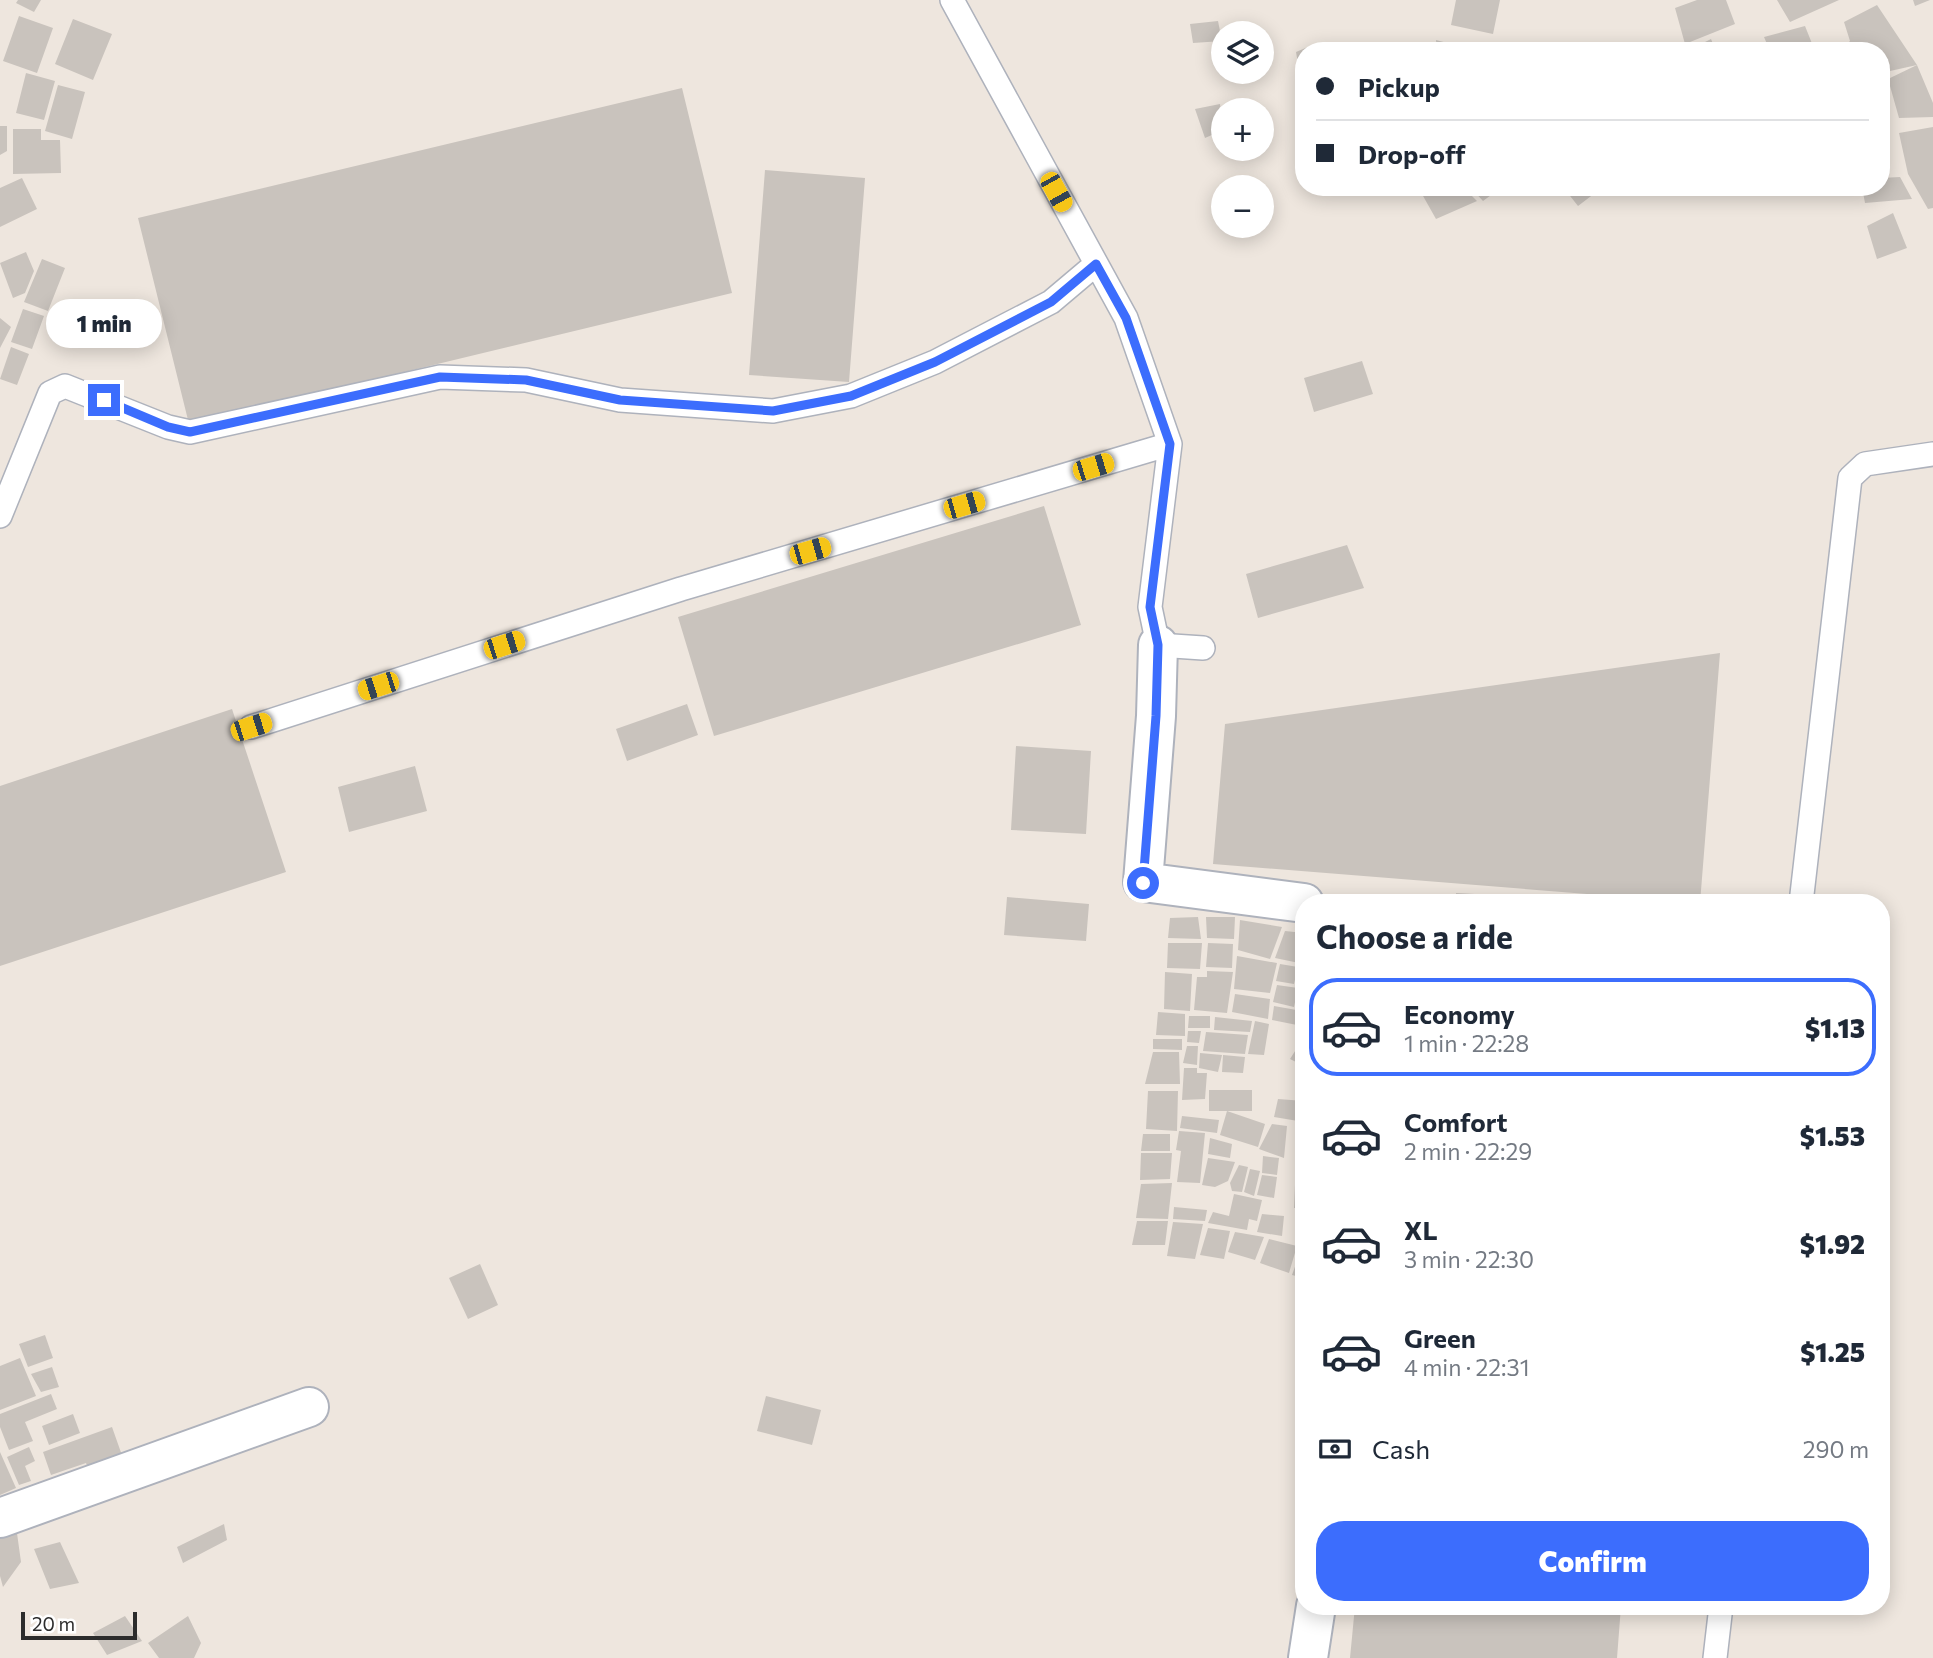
<!DOCTYPE html>
<meta charset="utf-8">
<style>
:root{--surface:#fff;--page:#f2f2f3;--text:#1f2937;--muted:#747a83;--line:#e0e1e3;--accent:#3c6dfd}
body{margin:0;font-family:Commissioner,sans-serif;background:var(--page);color:var(--text);height:100vh;display:flex;flex-direction:column;font-size:26px;white-space:nowrap}
*{box-sizing:border-box;margin:0}
p{font-size:23px;color:var(--muted)}
.icon{flex:none;width:38px;height:38px;fill:none;stroke:currentColor;stroke-width:2;stroke-linecap:round;stroke-linejoin:round}
.map{position:relative;flex:1;overflow:hidden}
.panel{position:absolute;left:1295px;top:894px;width:595px;height:721px;display:flex;flex-direction:column;background:var(--surface);border-radius:28px;box-shadow:0 4px 18px #0003}
.panel>*{flex:none}
.banner{position:absolute;left:1295px;top:42px;width:595px;height:154px;border-radius:28px;box-shadow:0 4px 18px #0003;display:grid;align-content:center;height:154px;padding:0 21px;background:var(--surface)}
.fabs{position:absolute;left:1211px;top:21px;display:grid;gap:14px}
.fabs a{display:grid;place-items:center;width:63px;height:63px;border-radius:50%;background:var(--surface);box-shadow:0 4px 18px #0003;font-size:35px}
.scale{position:absolute;left:21px;bottom:18px;width:116px;box-sizing:border-box;padding-left:7px;border:4px solid #2c2c2c;border-top:0;font-size:19px;line-height:24px;white-space:nowrap;color:#2c2c2c;-webkit-text-stroke:5px #fff;paint-order:stroke}
.end{position:absolute;width:32px;height:32px;margin:-16px;border:9px solid #3c6dfd;background:#fff;box-shadow:0 0 0 4px #fff}
.from{border-radius:50%}
.bubble{position:absolute;height:49px;border-radius:24px;background:var(--surface);box-shadow:0 4px 18px #0003;font-size:23px;font-weight:800;line-height:49px;text-align:center}
.car{position:absolute;width:21px;height:42px;margin:-21px -10px;border-radius:9px;box-shadow:0 0 5px 2px #0007;background:linear-gradient(#f5c518 24%,#345 0 40%,#f5c518 0 76%,#345 0 86%,#f5c518 0)}
.banner b{display:flex;align-items:center;gap:24px;height:66px;font-size:26px}
.banner b+b{border-top:2px solid var(--line)}
.banner i{width:18px;height:18px;background:var(--text)}
ul{padding:0;list-style:none}
li{display:flex;align-items:center;gap:21px;height:98px;margin:0 14px 10px;padding:0 7px;border:4px solid transparent;border-radius:28px}
li div{flex:1}
li b{display:block;font-size:26px}
li em{font-style:normal;font-weight:800}
li.selected{border-color:var(--accent)}
li>.icon{width:63px;height:63px;stroke-width:1.5}
h2{padding:0 21px;font-size:32px;line-height:84px}
.pay{display:flex;align-items:center;gap:18px;height:77px;padding:0 21px;font-size:26px}
.pay p{margin-inline-start:auto}
.button{display:flex;gap:14px;margin-top:auto;padding:14px 21px}
.button a{flex:1;height:80px;border-radius:28px;background:var(--accent);color:#fff;font-size:28px;font-weight:800;line-height:80px;text-align:center}
.map>svg:first-child{display:block}
.building{fill:#c9c3bd}
.lines{fill:none;stroke-linecap:round;stroke-linejoin:round}
.service-casing{stroke:#aeb2bc;stroke-width:26}
.minor-casing{stroke:#aeb2bc;stroke-width:42}
.service{stroke:#fff;stroke-width:23}
.minor{stroke:#fff;stroke-width:38}
.route{stroke:#3c6dfd;stroke-width:9}
</style>
<div class="map">
<svg width="1933" height="1658" viewBox="0 0 1933 1658">
<rect width="100%" height="100%" fill="#eee6de"/>
<!-- building -->
<path class="building" d="M18 0H41L34 12 16 3Z
M1456 0H1500L1493 34 1451 25Z
M1697 0H1726L1735 24 1685 44 1675 8Z
M1777 0H1839L1790 22Z
M1913 0H1930L1915 6Z
M1877 5 1917 65 1881 73V51H1847L1845 46 1850 41 1844 22Z
M19 16 53 28 37 73 3 61Z
M73 19 112 34 93 80 55 64Z
M1218 21 1222 41 1193 43 1190 24Z
M1805 26 1815 51H1770L1764 37Z
M1711 39 1716 51H1687Z
M1436 40 1474 50V51H1437Z
M1315 44 1316 51H1304L1302 86 1296 52Z
M1917 65 1933 103V117L1899 118 1888 79Z
M26 73 55 81 44 120 16 113Z
M58 85 85 92 72 139 45 131Z
M682 88 732 293 189 424 138 218Z
M1220 104 1223 130 1205 138 1195 109Z
M0 126H7V151L0 155Z
M1933 127V208L1928 209 1908 174 1899 133Z
M13 129H41V140H60L61 173 13 174Z
M765 170 865 178 849 382 749 375Z
M1900 177 1912 199 1865 203 1862 187H1881V178Z
M22 178 37 209 0 227V188Z
M1418 187H1463L1477 201 1436 219Z
M1470 187H1502L1483 201Z
M1563 187H1603L1578 206Z
M1893 213 1907 248 1877 259 1867 226Z
M26 252 34 271 25 293 13 298 0 263Z
M42 259 65 268 48 311 24 302Z
M23 309 44 316 32 349 11 342Z
M0 318 11 327 0 348Z
M11 347 29 354 17 385 0 379Z
M1362 361 1373 394 1314 412 1304 378Z
M1044 506 1081 625 714 736 678 617Z
M1347 545 1364 588 1258 618 1246 574Z
M1720 653 1700 903 1213 864 1225 724Z
M687 704 698 735 627 761 616 729Z
M232 709 286 872 0 966V786Z
M1016 746 1091 751 1086 834 1011 830Z
M415 766 427 811 349 832 338 787Z
M1456 893 1602 901V903H1456Z
M1007 897 1089 904 1086 941 1004 935Z
M1198 917 1201 939 1168 938 1170 918Z
M1206 917H1235L1234 939 1207 938Z
M1240 920 1282 927 1270 959 1238 950Z
M1285 931 1304 933V964L1275 958Z
M1168 943H1202L1200 969 1167 968Z
M1208 943 1233 944 1232 968 1206 967Z
M1237 956 1277 963 1270 993 1234 989Z
M1280 964 1298 967 1294 984 1276 981Z
M1207 971 1233 972 1227 1013 1194 1010 1197 977H1207Z
M1165 972 1192 974 1190 1011 1164 1009Z
M1277 985 1298 988 1294 1007 1273 1002Z
M1302 990H1304V1007H1299Z
M1235 994 1270 999 1268 1019 1232 1012Z
M1274 1006 1302 1011 1297 1025 1272 1020Z
M1158 1012 1185 1014V1036L1156 1035Z
M1189 1016H1210V1028H1188Z
M1215 1017 1252 1021 1250 1032 1214 1030Z
M1255 1021 1269 1024 1264 1055 1248 1054Z
M1188 1031H1201L1199 1043 1187 1042Z
M1206 1032 1248 1035 1245 1054 1203 1051Z
M1304 1037V1060L1300 1064 1290 1059Z
M1153 1039H1182V1050L1153 1049Z
M1187 1046H1198L1197 1065 1183 1063Z
M1153 1052H1179L1180 1084H1145Z
M1200 1053 1222 1055 1218 1072 1199 1068Z
M1223 1055 1245 1057 1243 1073 1222 1072Z
M1184 1068H1197V1073H1207L1205 1099 1182 1100Z
M1209 1090H1252V1111H1209Z
M1148 1091H1178L1177 1131 1146 1129Z
M1278 1099 1304 1101V1122L1274 1117Z
M1227 1111 1265 1124 1258 1147 1220 1135Z
M1182 1116 1219 1120 1217 1133 1180 1128Z
M1272 1124 1287 1126 1284 1158 1259 1149Z
M1179 1131 1205 1133 1200 1183 1177 1182 1181 1151 1176 1150Z
M1143 1134H1170V1151H1141Z
M1210 1138 1232 1144 1230 1158 1208 1154Z
M1141 1153H1172L1170 1179 1140 1180Z
M1263 1156 1279 1158 1277 1175 1262 1173Z
M1208 1158 1235 1162 1228 1181 1215 1187 1202 1185Z
M1239 1165 1248 1167 1242 1192 1232 1191 1230 1183Z
M1250 1169 1260 1171 1254 1196 1244 1192Z
M1262 1175 1277 1177 1274 1198 1257 1195Z
M1172 1183 1168 1219 1136 1218 1141 1184Z
M1295 1185H1304V1208H1294Z
M1234 1194 1262 1200 1257 1221 1249 1219 1247 1230 1208 1223 1213 1212 1229 1216Z
M1174 1207 1207 1210 1205 1221 1173 1219Z
M1262 1214 1284 1216 1282 1236 1257 1232Z
M1137 1221H1168L1165 1245H1132Z
M1173 1222 1203 1224 1195 1259 1167 1256Z
M1208 1228 1230 1231 1224 1259 1200 1255Z
M1235 1232 1264 1237 1255 1260 1228 1252Z
M1269 1239 1297 1246 1289 1273 1260 1263Z
M1301 1250H1304V1278L1292 1275Z
M480 1264 498 1305 468 1319 449 1278Z
M45 1335 53 1358 28 1367 19 1344Z
M20 1358 36 1396 0 1410V1366Z
M52 1367 59 1387 41 1392 31 1374Z
M51 1394 57 1409 25 1422 33 1441 9 1450 0 1427V1414Z
M766 1396 821 1410 812 1445 757 1431Z
M73 1414 80 1433 49 1445 42 1426Z
M112 1427 124 1461 90 1473 86 1463 51 1475 43 1452Z
M29 1447 35 1461 25 1466 31 1481 19 1485 7 1457Z
M0 1452 16 1488 0 1495Z
M224 1524 227 1540 183 1563 177 1547Z
M16 1526 21 1562 3 1587 0 1576V1536Z
M60 1542 79 1583 50 1589 34 1549Z
M1355 1606H1621L1617 1658H1350Z
M125 1616 142 1641 107 1655 93 1633Z
M188 1616 201 1643 194 1658H159L148 1643Z"/>
<g class="lines">
<!-- service casing -->
<g class="service-casing">
<path id="service" d="M952 0 1126 318 1170 444 1150 607 1158 645 1203 648
M0 516 50 393 65 386 168 427 190 432 440 377 526 380 620 400 773 411 851 396 935 362 1051 302 1096 264
M251 727 681 589 1170 444
M1801 903 1850 478 1865 464 1933 454
M1715 1658 1721 1606"/>
</g>
<!-- minor casing -->
<g class="minor-casing">
<path id="minor" d="M1158 645 1156 716 1143 882 1304 903
M0 1518 309 1407
M1308 1658 1316 1606"/>
</g>
<!-- service -->
<use href="#service" class="service"/>
<!-- minor -->
<use href="#minor" class="minor"/>
</g>
<g class="lines">
<!-- route -->
<path class="route" d="M104 400 168 427 190 432 440 377 526 380 620 400 773 411 851 396 935 362 1051 302 1096 264 1126 318 1170 444 1150 607 1158 645 1156 716 1143 883"/>
</g>
</svg>
<div class="fabs">
<a><svg class="icon" aria-label="layers" viewBox="0 0 24 24"><path d="M12 4l9 5-9 5-9-5zM3 14l9 5 9-5"/></svg></a>
<a>+</a>
<a>−</a>
</div>
<div class="scale">20 m</div>
<i class="end from" style="left:1143px;top:883px"></i>
<i class="end" style="left:104px;top:400px"></i>
<div class="bubble" style="left:46px;top:299px;width:116px">1 min</div>
<i class="car" style="left:1056px;top:192px;rotate:151deg"></i>
<i class="car" style="left:1093px;top:467px;rotate:73deg"></i>
<i class="car" style="left:964px;top:505px;rotate:74deg"></i>
<i class="car" style="left:810px;top:551px;rotate:74deg"></i>
<i class="car" style="left:504px;top:645px;rotate:72deg"></i>
<i class="car" style="left:378px;top:686px;rotate:252deg"></i>
<i class="car" style="left:251px;top:727px;rotate:72deg"></i>
<div class="banner">
<b><i class="from"></i>Pickup</b>
<b><i></i>Drop-off</b>
</div>
<section class="panel">
<h2>Choose a ride</h2>
<ul>
<li class="selected"><svg class="icon" aria-label="car" viewBox="0 0 24 24"><path d="M5 17H2v-5l4-1 3-4h7l3 4 3 1v5h-3M9 17h6M6 11h13"/><circle cx="7" cy="17" r="2"/><circle cx="17" cy="17" r="2"/></svg><div><b>Economy</b><p>1 min · 22:28</p></div><em>$1.13</em></li>
<li><svg class="icon" aria-label="car" viewBox="0 0 24 24"><path d="M5 17H2v-5l4-1 3-4h7l3 4 3 1v5h-3M9 17h6M6 11h13"/><circle cx="7" cy="17" r="2"/><circle cx="17" cy="17" r="2"/></svg><div><b>Comfort</b><p>2 min · 22:29</p></div><em>$1.53</em></li>
<li><svg class="icon" aria-label="car" viewBox="0 0 24 24"><path d="M5 17H2v-5l4-1 3-4h7l3 4 3 1v5h-3M9 17h6M6 11h13"/><circle cx="7" cy="17" r="2"/><circle cx="17" cy="17" r="2"/></svg><div><b>XL</b><p>3 min · 22:30</p></div><em>$1.92</em></li>
<li><svg class="icon" aria-label="car" viewBox="0 0 24 24"><path d="M5 17H2v-5l4-1 3-4h7l3 4 3 1v5h-3M9 17h6M6 11h13"/><circle cx="7" cy="17" r="2"/><circle cx="17" cy="17" r="2"/></svg><div><b>Green</b><p>4 min · 22:31</p></div><em>$1.25</em></li>
</ul>
<div class="pay"><svg class="icon" aria-label="cash" viewBox="0 0 24 24"><path d="M3 7h18v10H3z"/><circle cx="12" cy="12" r="2"/></svg>Cash<p>290 m</p></div>
<div class="button"><a>Confirm</a></div>
</section>
</div>
